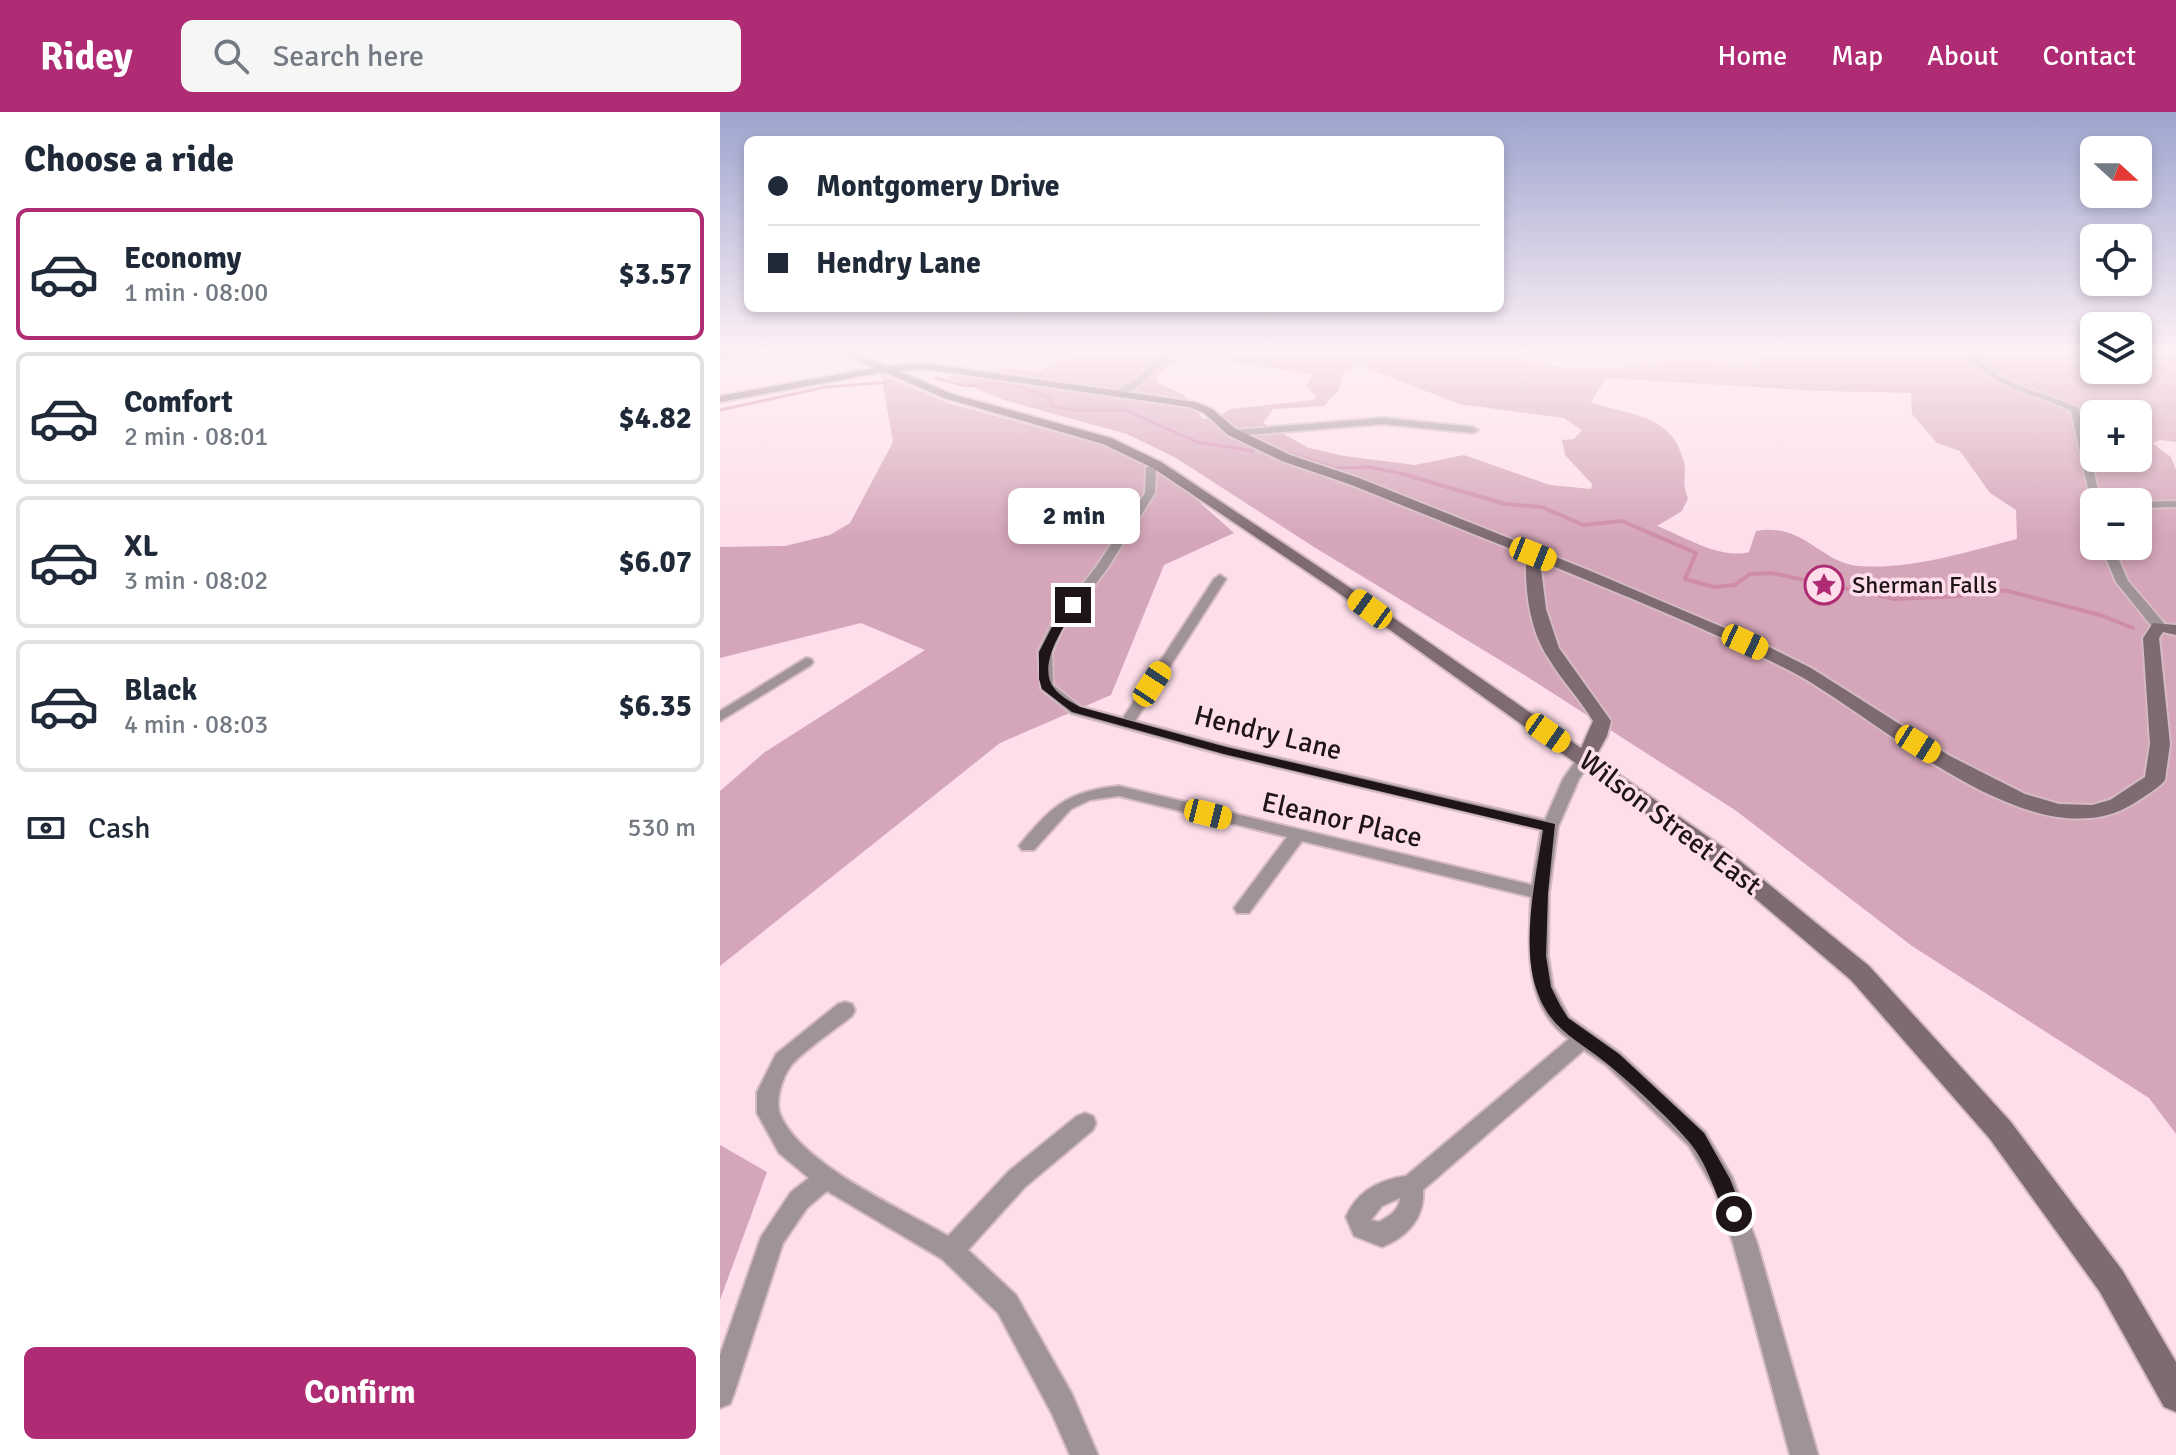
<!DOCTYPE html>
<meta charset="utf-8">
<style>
:root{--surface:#fff;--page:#f6f6f7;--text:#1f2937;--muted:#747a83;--line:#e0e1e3;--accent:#af2b73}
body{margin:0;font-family:Signika,sans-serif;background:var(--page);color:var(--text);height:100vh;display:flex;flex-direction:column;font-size:30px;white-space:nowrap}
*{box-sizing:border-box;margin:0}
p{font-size:26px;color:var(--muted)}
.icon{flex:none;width:44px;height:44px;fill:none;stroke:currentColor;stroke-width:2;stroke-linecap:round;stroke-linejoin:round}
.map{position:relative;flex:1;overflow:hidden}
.drawer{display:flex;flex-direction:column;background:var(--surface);width:720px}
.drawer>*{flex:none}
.hud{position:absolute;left:24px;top:24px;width:760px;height:176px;border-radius:12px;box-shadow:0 4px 12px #0003;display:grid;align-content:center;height:176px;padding:0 24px;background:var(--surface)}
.needle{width:52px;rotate:111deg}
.fabs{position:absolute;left:1360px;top:24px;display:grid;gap:16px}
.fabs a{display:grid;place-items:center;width:72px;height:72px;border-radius:12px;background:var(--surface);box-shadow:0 4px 12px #0003;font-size:40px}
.end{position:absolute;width:36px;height:36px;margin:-18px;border:10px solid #1f1419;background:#fff;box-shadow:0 0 0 4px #fff}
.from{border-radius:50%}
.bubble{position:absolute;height:56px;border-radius:12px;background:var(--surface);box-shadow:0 4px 12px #0003;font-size:26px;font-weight:800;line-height:56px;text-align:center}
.car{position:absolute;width:24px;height:48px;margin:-24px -12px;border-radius:10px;box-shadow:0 0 6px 2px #0007;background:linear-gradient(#f5c518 24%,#345 0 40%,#f5c518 0 76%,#345 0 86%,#f5c518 0)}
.hud b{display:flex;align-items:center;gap:28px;height:76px;font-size:30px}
.hud b+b{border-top:2px solid var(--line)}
.hud i{width:20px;height:20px;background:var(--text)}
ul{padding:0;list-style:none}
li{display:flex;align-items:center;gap:24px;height:132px;margin:0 16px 12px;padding:0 8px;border:4px solid var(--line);border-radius:12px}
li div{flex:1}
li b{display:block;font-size:30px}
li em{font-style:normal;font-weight:800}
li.on{border-color:var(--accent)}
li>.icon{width:72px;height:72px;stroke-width:1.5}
h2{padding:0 24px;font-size:36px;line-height:96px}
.pay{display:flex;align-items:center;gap:20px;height:88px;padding:0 24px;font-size:30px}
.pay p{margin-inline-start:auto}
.cta{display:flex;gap:16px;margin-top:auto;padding:16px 24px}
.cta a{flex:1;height:92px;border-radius:12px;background:var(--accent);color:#fff;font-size:32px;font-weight:800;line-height:92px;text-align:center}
header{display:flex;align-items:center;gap:48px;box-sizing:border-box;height:112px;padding:0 40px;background:var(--accent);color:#fff}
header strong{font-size:38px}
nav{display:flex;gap:44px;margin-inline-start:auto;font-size:28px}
.search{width:560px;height:72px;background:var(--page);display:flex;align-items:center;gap:20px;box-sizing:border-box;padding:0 28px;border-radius:12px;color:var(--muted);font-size:30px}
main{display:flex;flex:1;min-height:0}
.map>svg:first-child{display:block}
.green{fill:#d5a6b9;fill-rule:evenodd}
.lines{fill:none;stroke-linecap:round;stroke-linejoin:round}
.stream-far1{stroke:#ce8ca8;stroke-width:3}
.stream{stroke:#ce8ca8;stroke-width:4}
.street-casing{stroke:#d5bac4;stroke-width:4}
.secondary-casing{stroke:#d5bac4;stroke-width:4}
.street{fill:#a09398;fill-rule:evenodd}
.secondary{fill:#7e6b72;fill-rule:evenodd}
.route{fill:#1f1419}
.labels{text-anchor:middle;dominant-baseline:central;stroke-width:7;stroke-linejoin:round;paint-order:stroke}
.far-poi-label{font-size:24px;fill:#1f1419;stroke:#fddeea;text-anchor:start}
.street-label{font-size:28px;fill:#1f1419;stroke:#fddeea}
</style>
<header>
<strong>Ridey</strong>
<div class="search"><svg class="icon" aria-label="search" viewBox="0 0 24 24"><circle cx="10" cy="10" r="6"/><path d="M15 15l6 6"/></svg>Search here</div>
<nav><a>Home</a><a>Map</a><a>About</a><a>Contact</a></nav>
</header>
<main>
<section class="drawer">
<h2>Choose a ride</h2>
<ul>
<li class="on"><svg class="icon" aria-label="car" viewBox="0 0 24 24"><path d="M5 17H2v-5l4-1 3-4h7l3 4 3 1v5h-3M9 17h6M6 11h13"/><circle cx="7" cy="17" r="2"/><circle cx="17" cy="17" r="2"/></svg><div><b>Economy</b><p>1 min · 08:00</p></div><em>$3.57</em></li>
<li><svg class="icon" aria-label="car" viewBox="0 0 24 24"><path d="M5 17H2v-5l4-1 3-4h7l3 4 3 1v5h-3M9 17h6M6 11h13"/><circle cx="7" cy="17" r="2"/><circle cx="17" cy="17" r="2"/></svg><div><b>Comfort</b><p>2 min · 08:01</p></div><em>$4.82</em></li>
<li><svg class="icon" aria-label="car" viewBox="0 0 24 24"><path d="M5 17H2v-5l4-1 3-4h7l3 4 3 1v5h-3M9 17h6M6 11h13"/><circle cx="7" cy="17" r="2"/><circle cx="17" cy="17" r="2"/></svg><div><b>XL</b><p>3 min · 08:02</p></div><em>$6.07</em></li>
<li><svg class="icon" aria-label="car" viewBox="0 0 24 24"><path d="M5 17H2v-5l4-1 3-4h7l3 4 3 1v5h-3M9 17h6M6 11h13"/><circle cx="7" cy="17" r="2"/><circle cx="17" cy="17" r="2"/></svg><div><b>Black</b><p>4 min · 08:03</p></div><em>$6.35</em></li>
</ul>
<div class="pay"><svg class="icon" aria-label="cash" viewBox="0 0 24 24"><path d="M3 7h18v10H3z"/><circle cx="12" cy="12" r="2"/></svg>Cash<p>530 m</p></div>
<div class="cta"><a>Confirm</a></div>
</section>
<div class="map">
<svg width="1456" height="1343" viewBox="0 0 1456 1343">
<rect width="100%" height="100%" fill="#fddeea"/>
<!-- green -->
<path class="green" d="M262 238H479L446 256 437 265 438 271 464 283 483 307 495 306 511 297 593 288 596 284 585 274 591 267V262L513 250 500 245 504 238H775L808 250 852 257 901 256 904 253 963 248 1038 252 1031 238H1374V258H1418V238L1456 239V330L1440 328 1432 331 1451 345 1456 358V1022L1429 986 1192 834 1015 698 806 564 594 435 456 346 407 322 287 289 227 265 282 257 321 259 348 244 273 241ZM639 253 739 292 844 306 862 318 854 327 842 328 845 343 872 372 871 377 830 373 744 343 695 353 624 344 589 336 543 311 553 297 604 294 619 278 624 259ZM886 266 1101 279 1191 281 1192 302 1217 331 1240 339 1270 381 1296 398 1297 427C1246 440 1191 458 1138 454 1101 451 1083 410 1036 419L1029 440C1001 448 963 424 937 414L962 399 968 386C961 371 967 365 964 350 952 301 910 304 871 290ZM1374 302H1418V346H1374ZM1374 390H1418V434H1374Z
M161 262 228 291 397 337 466 378 514 421 444 453 391 583 280 631 0 854V679L45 640 205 538 141 511 0 546V435L65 434 110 423 130 411 173 330Z
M0 1033 47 1060 0 1188Z"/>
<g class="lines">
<!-- stream-far1 -->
<path class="stream-far1" d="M1418 241 1456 248
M216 266 246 274 289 271 332 286 330 293 351 298H405L477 330 533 339
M0 298 106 275 170 270
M570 341 615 356 649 355 693 364"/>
<!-- stream -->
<path class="stream" d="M683 362 785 392 822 395 863 413 902 409 976 441 965 467 994 475 1015 473 1030 462 1052 461 1175 487 1240 484 1261 477 1288 479 1380 503 1413 516"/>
<!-- street casing -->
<g class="street-casing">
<path id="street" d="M446 238H454C440 254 416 284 393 284V280L417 266Z
M1247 238H1255C1274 275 1324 278 1358 296L1381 390H1374V393L1371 390 1351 299C1315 280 1267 277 1247 238Z
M10 240 13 244 0 247V242Z
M663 306 753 315 758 318 753 321 663 312 514 324 509 321 514 318Z
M437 350 442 353 436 357 435 381 387 457 345 512 332 540 333 573 361 595 403 606 494 467 500 463 506 467 415 609 507 634 825 708 843 667 860 643H870L873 646 859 667 838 715 829 781 828 844 833 875 849 905 900 941 985 1020 1012 1065 1037 1131 1098 1343H1070L1013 1131 994 1077 969 1034 886 953 864 938 703 1078C705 1106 687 1125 662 1135L634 1124 626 1105C637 1079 659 1068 686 1064L849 927C803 894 809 835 811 785L582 729 529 801H517L514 796 567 725 399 684 370 688 351 697 314 738H302L299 734 302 730C333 693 349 679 399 674L812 773 821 718 504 643 351 601 321 577 318 540 332 511 376 455 425 381 426 356ZM680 1086C679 1099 669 1104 659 1110L651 1108 662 1094Z
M1456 389V395L1418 396 1417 390Z
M1381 434H1393L1408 469 1444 511V517H1434L1396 470Z
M86 546 91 547 93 550 91 553 0 609V599Z
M125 890 132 892 135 898 132 904C116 917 81 940 70 955 62 967 55 988 60 1002 80 1052 182 1097 228 1124L289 1059 357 1004 365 1001 373 1004 376 1011 373 1018 305 1075 248 1138 296 1183 352 1282 378 1343H350L332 1302 278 1201 222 1147 107 1079 87 1096 63 1131 14 1282 10 1292 0 1296V1243L41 1125 71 1080 89 1066 59 1041 37 1001V980L56 942 118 892Z"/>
</g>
<!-- secondary casing -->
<g class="secondary-casing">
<path id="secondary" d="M116 238H129L166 254 203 251 475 290 492 297 516 317 570 343 639 366 868 458 1047 534 1091 556 1230 644 1305 682 1339 692 1372 693 1390 688 1425 665 1430 632 1423 526 1433 511 1456 513V523L1443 520 1439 526 1450 632 1445 668C1438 677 1426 683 1416 690 1317 756 1160 607 1076 562 994 519 906 484 820 449L826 497 839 536 891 609 887 624 875 646 1004 736 1149 854 1290 1009 1402 1158 1456 1250V1300L1444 1295 1380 1180 1270 1027 1131 868 988 746 613 477 433 356 383 332 224 286 164 260 0 290V284L153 256ZM203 257 469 295 484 301 508 323 562 349 629 372 806 443C805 478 809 517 829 547 842 569 860 587 873 609L861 636 623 471 441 350 391 326 232 282 179 259Z"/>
</g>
<!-- street -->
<use href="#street" class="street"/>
<!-- secondary -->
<use href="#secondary" class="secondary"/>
</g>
<!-- sky -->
<linearGradient id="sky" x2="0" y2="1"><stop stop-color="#9da4ce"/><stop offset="0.56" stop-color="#fef0f6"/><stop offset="1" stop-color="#fef0f6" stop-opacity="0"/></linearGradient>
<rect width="1456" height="426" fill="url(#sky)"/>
<!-- route -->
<path class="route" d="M350 491 358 493C345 512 316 553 334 576 340 584 351 590 360 595L506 635 835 712 828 781 826 844 831 875 840 893 848 906 899 942 984 1021 1010 1067 1024 1102 1021 1108 1014 1111 1007 1108C996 1083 988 1053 970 1031 949 1006 911 971 885 950 855 926 829 917 816 876 801 830 816 764 823 718L504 642 352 600 322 577 319 567V540L334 511Z"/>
<!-- icons -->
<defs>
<g id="sight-ring" transform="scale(2)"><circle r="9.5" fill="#fddeea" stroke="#af2b73" stroke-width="1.5"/><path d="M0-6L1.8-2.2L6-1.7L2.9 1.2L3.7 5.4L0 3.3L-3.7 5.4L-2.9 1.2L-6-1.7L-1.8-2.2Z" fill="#af2b73"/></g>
</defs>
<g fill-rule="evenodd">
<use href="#sight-ring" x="1104" y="473"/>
</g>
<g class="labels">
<!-- far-poi labels -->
<g class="far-poi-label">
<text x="1132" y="473">Sherman Falls</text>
</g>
<!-- street labels -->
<g class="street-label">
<text transform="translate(548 621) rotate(14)">Hendry Lane</text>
<text transform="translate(622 708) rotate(13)">Eleanor Place</text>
<text transform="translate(950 711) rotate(37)">Wilson Street East</text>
</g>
</g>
</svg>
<div class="fabs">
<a><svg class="needle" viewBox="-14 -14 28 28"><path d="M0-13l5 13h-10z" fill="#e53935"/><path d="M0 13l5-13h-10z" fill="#747a83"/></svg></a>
<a><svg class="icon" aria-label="locate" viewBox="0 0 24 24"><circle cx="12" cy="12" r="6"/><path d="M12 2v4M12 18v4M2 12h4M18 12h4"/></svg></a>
<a><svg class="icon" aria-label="layers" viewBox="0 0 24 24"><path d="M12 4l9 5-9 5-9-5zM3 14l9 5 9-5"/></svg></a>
<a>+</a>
<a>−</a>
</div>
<i class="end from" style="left:1014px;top:1102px"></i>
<i class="end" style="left:353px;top:493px"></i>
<div class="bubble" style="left:288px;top:376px;width:132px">2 min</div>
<i class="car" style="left:813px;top:442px;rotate:112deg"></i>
<i class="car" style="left:650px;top:497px;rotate:306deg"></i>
<i class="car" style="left:1025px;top:530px;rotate:115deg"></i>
<i class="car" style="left:432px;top:572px;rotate:33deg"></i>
<i class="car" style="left:828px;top:621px;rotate:125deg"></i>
<i class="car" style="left:1198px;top:632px;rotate:122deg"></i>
<i class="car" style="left:488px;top:702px;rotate:104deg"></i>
<div class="hud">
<b><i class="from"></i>Montgomery Drive</b>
<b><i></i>Hendry Lane</b>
</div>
</div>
</main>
